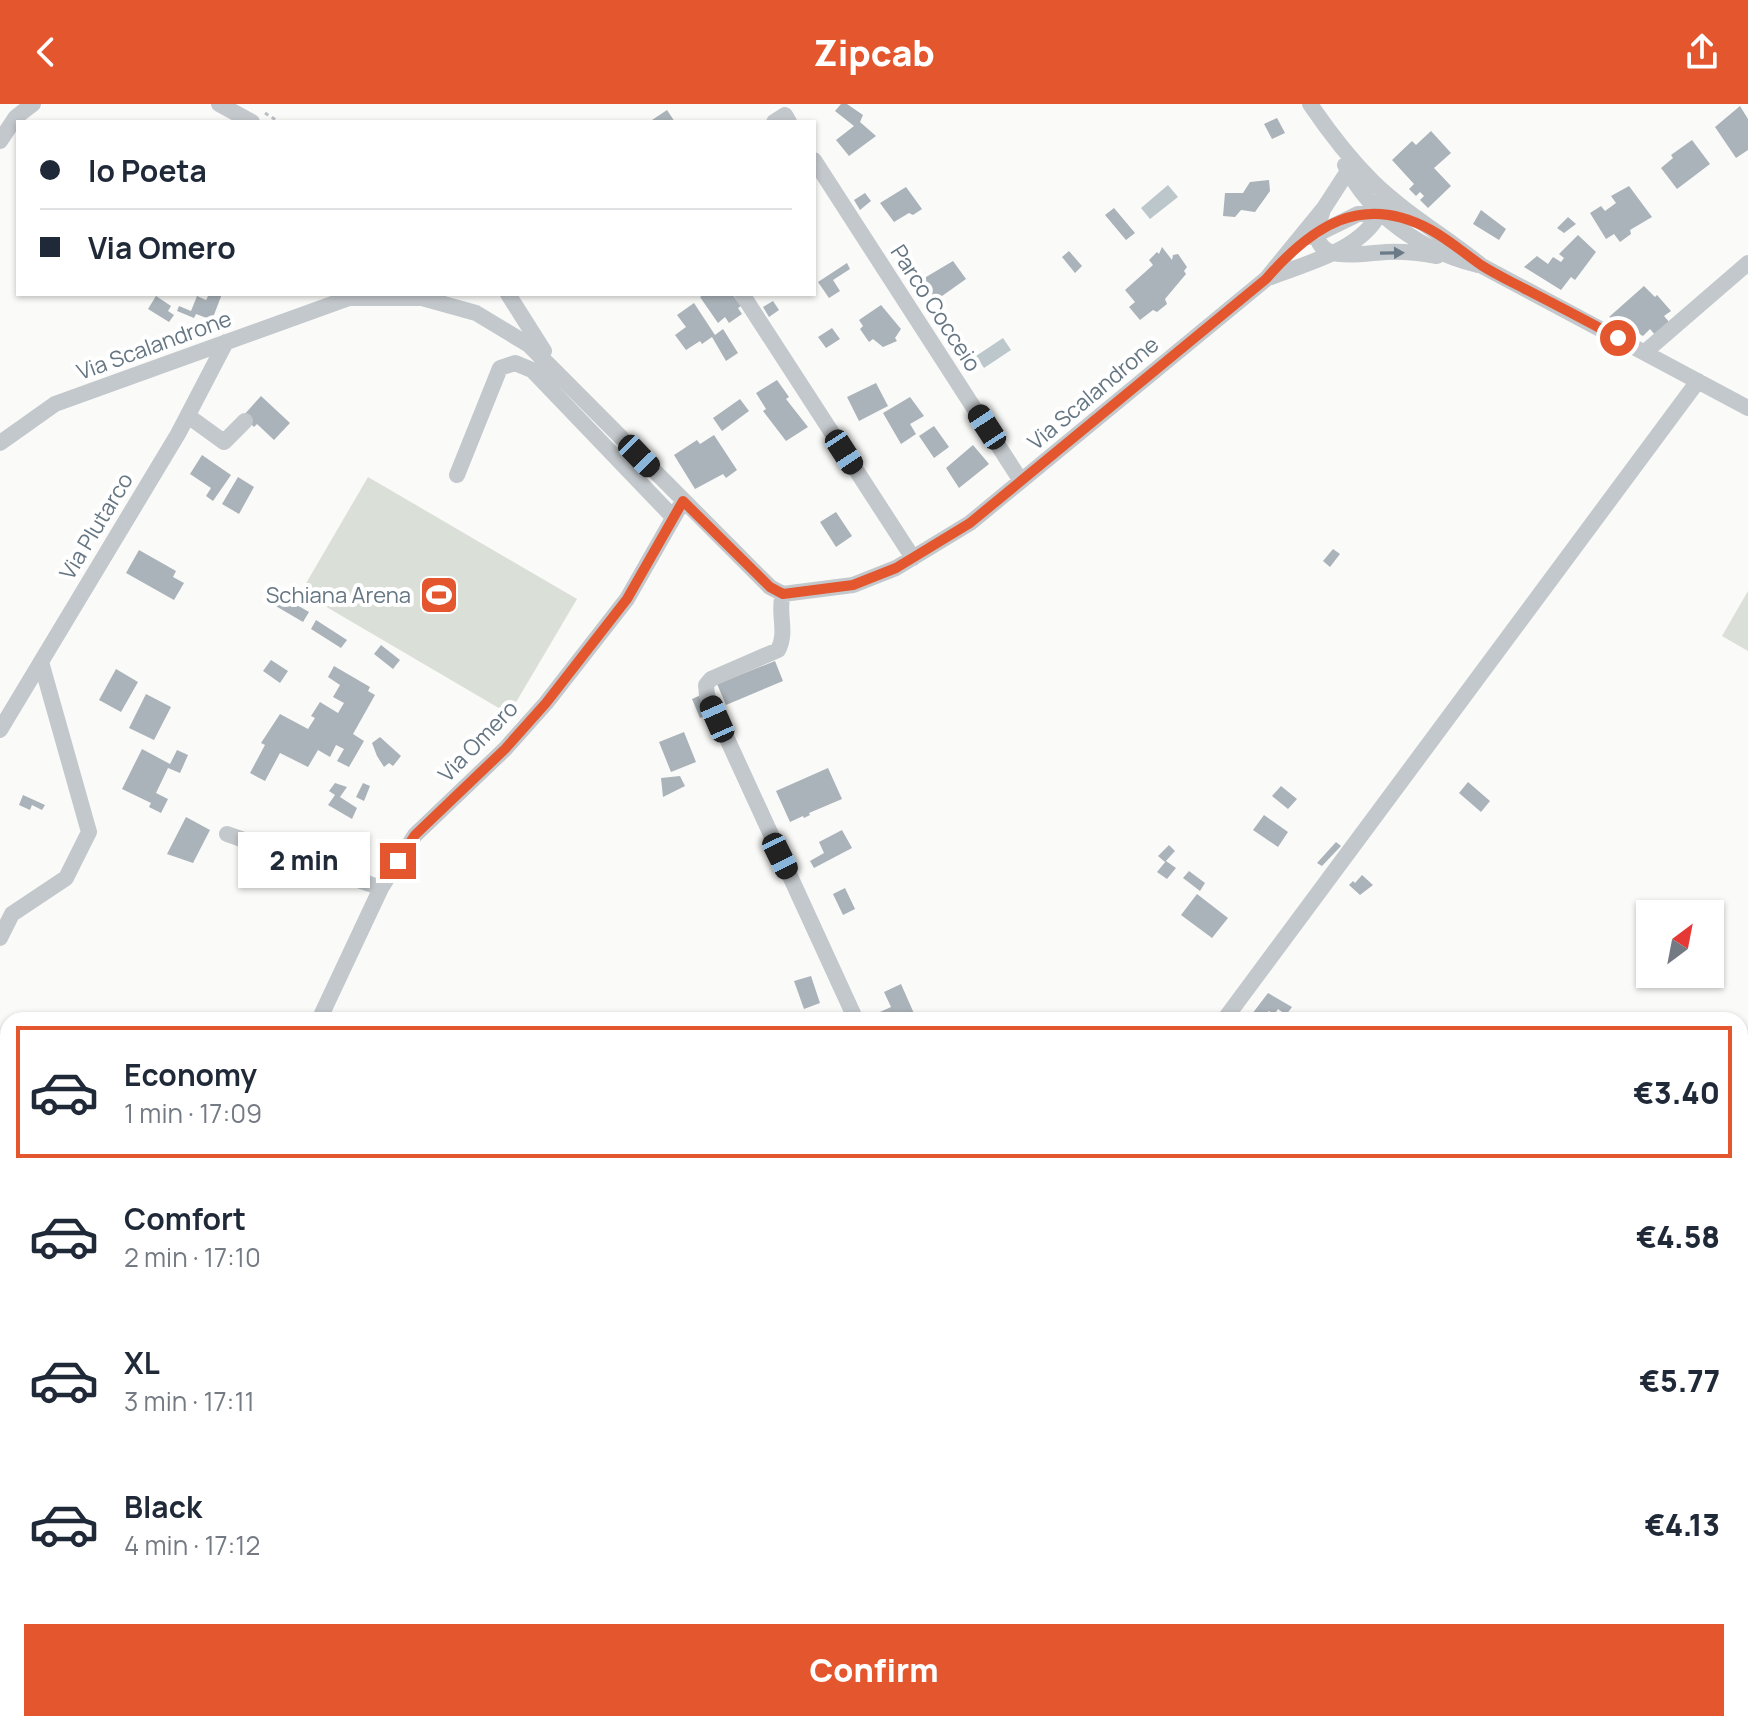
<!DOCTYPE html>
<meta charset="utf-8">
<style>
:root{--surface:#fff;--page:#f2f2f3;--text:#1f2937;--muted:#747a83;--line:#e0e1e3;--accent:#e4572e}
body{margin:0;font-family:Manrope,sans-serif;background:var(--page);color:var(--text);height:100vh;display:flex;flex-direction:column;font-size:30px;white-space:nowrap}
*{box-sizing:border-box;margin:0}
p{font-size:26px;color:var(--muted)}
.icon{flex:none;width:44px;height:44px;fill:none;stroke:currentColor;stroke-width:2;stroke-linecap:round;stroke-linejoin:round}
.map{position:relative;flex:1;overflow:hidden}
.sheet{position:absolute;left:0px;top:908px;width:1748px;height:720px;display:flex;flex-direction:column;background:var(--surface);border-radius:24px 24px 0 0;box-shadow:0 2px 6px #0004}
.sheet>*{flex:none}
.banner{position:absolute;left:16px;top:16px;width:800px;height:176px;border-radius:0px;box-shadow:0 2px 6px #0004;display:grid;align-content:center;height:176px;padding:0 24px;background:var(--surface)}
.needle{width:52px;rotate:32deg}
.fabs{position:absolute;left:1636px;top:796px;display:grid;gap:16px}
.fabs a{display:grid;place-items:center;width:88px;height:88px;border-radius:0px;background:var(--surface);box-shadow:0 2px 6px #0004;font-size:40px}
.end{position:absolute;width:36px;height:36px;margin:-18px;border:10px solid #e4572e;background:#fff;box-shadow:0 0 0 4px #fff}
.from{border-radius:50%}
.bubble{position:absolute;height:56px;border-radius:0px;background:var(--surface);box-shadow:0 2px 6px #0004;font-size:26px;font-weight:800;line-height:56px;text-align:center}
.car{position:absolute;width:24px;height:48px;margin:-24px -12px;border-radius:10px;box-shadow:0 0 6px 2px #0007;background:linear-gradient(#222 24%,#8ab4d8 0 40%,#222 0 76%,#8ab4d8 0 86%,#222 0)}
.banner b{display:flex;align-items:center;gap:28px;height:76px;font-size:30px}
.banner b+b{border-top:2px solid var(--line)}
.banner i{width:20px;height:20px;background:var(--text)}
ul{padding:14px 0 0;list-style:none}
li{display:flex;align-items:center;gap:24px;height:132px;margin:0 16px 12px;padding:0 8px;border:4px solid transparent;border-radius:0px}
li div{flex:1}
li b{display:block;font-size:30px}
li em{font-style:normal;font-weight:800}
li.selected{border-color:var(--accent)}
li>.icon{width:72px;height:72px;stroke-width:1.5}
.button{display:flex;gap:16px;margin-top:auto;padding:16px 24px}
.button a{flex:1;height:92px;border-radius:0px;background:var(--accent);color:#fff;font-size:32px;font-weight:800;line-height:92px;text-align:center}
header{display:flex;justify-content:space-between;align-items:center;height:104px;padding:0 24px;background:var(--accent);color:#fff;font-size:36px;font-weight:800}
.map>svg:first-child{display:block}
.green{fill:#dadfd7}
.water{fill:#bbc7cb}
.building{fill:#aab3b9}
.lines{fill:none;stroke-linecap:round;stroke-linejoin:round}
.path{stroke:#bbbfc2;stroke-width:3;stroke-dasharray:4 4;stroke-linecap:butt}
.minor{stroke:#c3c8cc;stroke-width:16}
.oneway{fill:#6a7a87}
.route{stroke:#e4572e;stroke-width:10}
.labels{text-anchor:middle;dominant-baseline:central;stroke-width:8;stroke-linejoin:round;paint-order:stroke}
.street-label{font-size:22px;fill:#657683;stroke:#fff}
.poi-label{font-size:22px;fill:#657683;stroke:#fff;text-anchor:end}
</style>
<header><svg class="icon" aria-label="back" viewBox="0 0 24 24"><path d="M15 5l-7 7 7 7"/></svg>Zipcab<svg class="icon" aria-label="share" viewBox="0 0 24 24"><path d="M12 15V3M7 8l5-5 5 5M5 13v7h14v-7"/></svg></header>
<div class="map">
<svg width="1748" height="1628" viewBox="0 0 1748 1628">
<rect width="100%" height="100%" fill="#fafaf8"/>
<!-- green -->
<path class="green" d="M368 373 577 495 509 610 301 488Z
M1748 487V547L1722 532Z"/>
<!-- water -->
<path class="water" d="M1168 81 1178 93 1150 115 1141 104Z
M1003 234 1011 246 984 264 976 252Z
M1740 1386H1748V1628H1263L1277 1620H1740Z"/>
<!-- building -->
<path class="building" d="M841 0H847L863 11 860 18 876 32 849 52 836 36 854 22 835 7Z
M1740 2 1748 15V46L1736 54 1715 23Z
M667 6 675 18H649Z
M1277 14 1285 29 1272 35 1264 20Z
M1431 27 1451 49 1434 64 1451 82 1428 104 1420 96 1424 92 1420 88 1416 92 1409 85 1414 80 1392 56 1412 37 1416 41Z
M1692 36 1710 60 1677 85 1661 64 1673 54 1671 51Z
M1269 76 1270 87 1255 108 1241 106 1235 113 1223 112 1225 89H1243L1250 78Z
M1629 82 1652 113 1630 126 1631 130 1620 138 1614 130 1606 135 1590 109 1601 102 1605 107 1616 99 1611 92Z
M906 83 922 105 913 111 909 109 894 118 880 99Z
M865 89 871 97 860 106 854 96Z
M1114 104 1135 129 1126 136 1105 111Z
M1481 106 1506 125 1499 136 1473 120Z
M1568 113 1576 120 1564 129 1557 124Z
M1578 131 1596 148 1575 176 1571 173 1561 186 1524 163 1537 152 1548 160 1553 153 1561 158 1564 154 1559 150Z
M1162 143 1172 156 1173 151 1178 150 1187 163 1184 167 1186 170 1165 195 1167 200 1157 208 1153 206 1140 216 1129 203 1135 198 1125 186 1153 161 1149 156 1157 148 1159 150Z
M1069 147 1082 162 1075 169 1062 153Z
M953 157 966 175 935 197 921 176Z
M847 159 850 165 833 176 840 187 829 194 818 178Z
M1644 182 1655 193 1657 191 1671 207 1664 212 1670 219 1656 232 1650 225 1643 232 1609 213Z
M209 190H222L212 216 196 210 194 214 177 207 179 202 191 207 197 192 206 196Z
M705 190H732L741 202 738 204 742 210 729 219 725 213 718 219 700 193Z
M156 192 171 202 168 207 174 211 169 218 148 205Z
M773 197 779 206 769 213 763 203Z
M694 199 715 231 723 225 738 249 726 257 712 233 702 240 700 237 686 246 675 231 686 223 677 211Z
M881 201 901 225 895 234 897 237 883 243 873 235 869 238 860 225 863 222 859 216Z
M832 224 840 235 826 244 818 233Z
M777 276 789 293 786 295 808 323 786 337 763 307 766 305 756 289Z
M876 279 888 302 859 317 847 293Z
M261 292 290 319 274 336 257 320 254 323 243 312Z
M910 293 924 312 910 320 916 330 901 340 883 309Z
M740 295 749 307 722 327 713 314Z
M934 322 949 343 934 354 919 332Z
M714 331 737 366 726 374 723 370 695 385 674 351 697 336 700 340Z
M973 341 989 360 959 384 946 364Z
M202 351 231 371 213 397 206 392 211 384 190 370Z
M238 373 254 383 239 410 222 400Z
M836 408 852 432 836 443 820 418Z
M1333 445 1340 450 1330 463 1323 457Z
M139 446 176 467 173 473 184 479 174 496 126 469Z
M280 491 309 508 303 518 274 501Z
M316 516 347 536 341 544 311 525Z
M381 541 400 556 393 565 374 550Z
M271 556 288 567 280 579 263 567Z
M775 557 783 577 726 601 717 580Z
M334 562 370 583 368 587 375 591 353 630 364 637 349 663 337 657 344 645 336 641 330 653 318 646 308 663 280 649 265 677 250 669 265 641 261 639 280 610 308 625 315 614 311 612 320 598 338 609 344 599 333 593 340 581 328 573Z
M116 565 138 578 121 608 99 596Z
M146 590 171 603 154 636 129 624Z
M701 591 709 611 700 614 692 595Z
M684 628 696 658 671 668 659 638Z
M380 633 401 652 393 662 389 659 384 663 377 652 372 639Z
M142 645 170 660 177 646 188 651 180 669 168 664 156 689 168 695 161 709 149 703 151 699 122 685Z
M828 664 842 695 809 709 810 711 804 714 803 712 790 718 776 687Z
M680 672 685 682 663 693 661 674Z
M1468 678 1490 697 1481 708 1459 689Z
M335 679 347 683 340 693 357 704 352 715 328 701 335 691 329 687Z
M363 679 370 682 364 697 356 693Z
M1281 682 1297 695 1288 705 1272 692Z
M23 691 45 701 42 706 32 701 30 706 19 701Z
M1264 711 1288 728 1278 743 1253 726Z
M186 713 210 726 193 759 167 750Z
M842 726 852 744 814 764 810 757 824 749 819 738Z
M1336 738 1341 742 1322 762 1317 759Z
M1169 741 1175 747 1165 758 1158 752Z
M1166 757 1176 764 1167 775 1157 768Z
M1189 767 1205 779 1200 787 1183 774Z
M1362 771 1373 781 1360 791 1349 781 1353 777 1355 779Z
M845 784 855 805 843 811 833 790Z
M1197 790 1228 814 1212 834 1181 811Z
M811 872 820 899 804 905 794 877Z
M901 880 916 914 862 916 891 903 884 888Z
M1268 889 1292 903 1286 911 1278 905 1274 911 1269 907 1260 916 1252 910Z
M0 1438 8 1440V1486L0 1484 3 1472 0 1471Z
M5 1568 8 1569V1597L0 1594Z
M0 1618 9 1621 16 1620 28 1625 27 1628H0Z
M44 1620H87L85 1628 44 1626Z
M137 1620H162L169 1626 167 1628H131Z
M1104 1620H1138V1628H1091Z
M1195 1620H1246L1235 1628H1186L1185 1626Z"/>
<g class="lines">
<!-- path -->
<path class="path" d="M265 9 279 18
M1740 1205 1748 1204
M1740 1380H1748"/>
<!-- minor -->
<path class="minor" d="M219 0 252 18
M1310 0C1329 28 1349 54 1373 78 1406 110 1446 133 1482 162L1748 304
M774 18 785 11 789 18
M0 37 16 13 33 0
M814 56 1021 377
M1345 61C1370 112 1424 148 1478 161
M1322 109C1302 162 1354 150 1386 148 1403 147 1420 149 1437 152
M1311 133 1358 110 1386 109
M1271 173C1307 159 1362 146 1380 108L1378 98
M508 190 544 247
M742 190 913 454
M1645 248 1748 159
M188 312 224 338 245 317
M0 339 55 300 349 194H422L476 209 529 241 770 483 783 490 853 481 896 464 970 419 1266 175 1324 104 1348 67
M457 371 500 264 515 259 532 266 673 413
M783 490C777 508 788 528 778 546L711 575 706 581 707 591 856 916
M0 626 178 330 226 238
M227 730 381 784
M0 834 12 810 66 774 89 728 41 558
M319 916 381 784 415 731 505 645 546 599 627 495 683 397
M1224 916 1698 277
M0 1610H8
M1161 1628 1175 1620"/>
</g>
<!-- one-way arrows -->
<defs><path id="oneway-solid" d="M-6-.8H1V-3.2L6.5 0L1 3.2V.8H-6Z" transform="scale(2)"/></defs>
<use class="oneway" href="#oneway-solid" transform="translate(1392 149) rotate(-1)"/>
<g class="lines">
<!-- route -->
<path class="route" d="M398 757 415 731 505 645 546 599 627 495 683 397 770 483 783 490 853 481 896 464 970 419 1266 175C1312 122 1362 88 1431 126 1449 136 1464 149 1481 161 1495 170 1510 177 1525 185 1556 201 1587 217 1618 234"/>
</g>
<!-- icons -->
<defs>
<g id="stadium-square" transform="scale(2)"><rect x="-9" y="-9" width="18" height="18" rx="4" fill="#e4572e" stroke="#fff"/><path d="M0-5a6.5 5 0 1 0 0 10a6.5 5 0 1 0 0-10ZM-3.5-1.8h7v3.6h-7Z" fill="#fff"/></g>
</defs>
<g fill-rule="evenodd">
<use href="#stadium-square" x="439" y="491"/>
</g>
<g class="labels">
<!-- street labels -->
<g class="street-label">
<text transform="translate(936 204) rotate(57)">Parco Cocceio</text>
<text transform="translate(154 241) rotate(-20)">Via Scalandrone</text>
<text transform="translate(1093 289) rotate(-40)">Via Scalandrone</text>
<text transform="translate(96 422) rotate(-59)">Via Plutarco</text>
<text transform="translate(478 637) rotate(-46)">Via Omero</text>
</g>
<!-- poi labels -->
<g class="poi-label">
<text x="411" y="491">Schiana Arena</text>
</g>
</g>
</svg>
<div class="fabs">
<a><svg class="needle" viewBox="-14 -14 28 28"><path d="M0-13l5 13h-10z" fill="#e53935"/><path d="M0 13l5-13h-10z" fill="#747a83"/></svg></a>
</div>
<i class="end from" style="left:1618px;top:234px"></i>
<i class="end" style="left:398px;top:757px"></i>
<div class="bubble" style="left:238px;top:728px;width:132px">2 min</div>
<i class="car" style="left:987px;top:323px;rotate:327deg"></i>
<i class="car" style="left:844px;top:348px;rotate:147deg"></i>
<i class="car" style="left:639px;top:352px;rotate:136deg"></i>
<i class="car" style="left:717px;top:615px;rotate:336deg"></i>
<i class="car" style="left:780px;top:752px;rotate:154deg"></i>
<div class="banner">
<b><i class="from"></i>Io Poeta</b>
<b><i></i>Via Omero</b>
</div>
<section class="sheet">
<ul>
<li class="selected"><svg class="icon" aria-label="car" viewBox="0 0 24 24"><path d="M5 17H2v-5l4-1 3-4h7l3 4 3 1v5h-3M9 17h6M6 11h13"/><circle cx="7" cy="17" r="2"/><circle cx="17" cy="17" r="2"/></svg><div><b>Economy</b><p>1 min · 17:09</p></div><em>€3.40</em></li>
<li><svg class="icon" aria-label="car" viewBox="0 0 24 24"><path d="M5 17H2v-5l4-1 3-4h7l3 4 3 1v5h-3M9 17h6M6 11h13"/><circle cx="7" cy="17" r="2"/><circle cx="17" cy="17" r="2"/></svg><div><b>Comfort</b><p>2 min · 17:10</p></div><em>€4.58</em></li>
<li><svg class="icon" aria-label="car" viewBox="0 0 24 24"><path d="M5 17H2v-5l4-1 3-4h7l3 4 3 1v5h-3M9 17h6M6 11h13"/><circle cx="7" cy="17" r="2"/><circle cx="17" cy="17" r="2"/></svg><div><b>XL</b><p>3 min · 17:11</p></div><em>€5.77</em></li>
<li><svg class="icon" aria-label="car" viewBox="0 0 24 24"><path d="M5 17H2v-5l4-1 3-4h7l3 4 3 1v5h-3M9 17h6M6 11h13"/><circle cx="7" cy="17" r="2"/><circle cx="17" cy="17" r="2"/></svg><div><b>Black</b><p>4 min · 17:12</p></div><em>€4.13</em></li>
</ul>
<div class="button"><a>Confirm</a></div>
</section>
</div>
